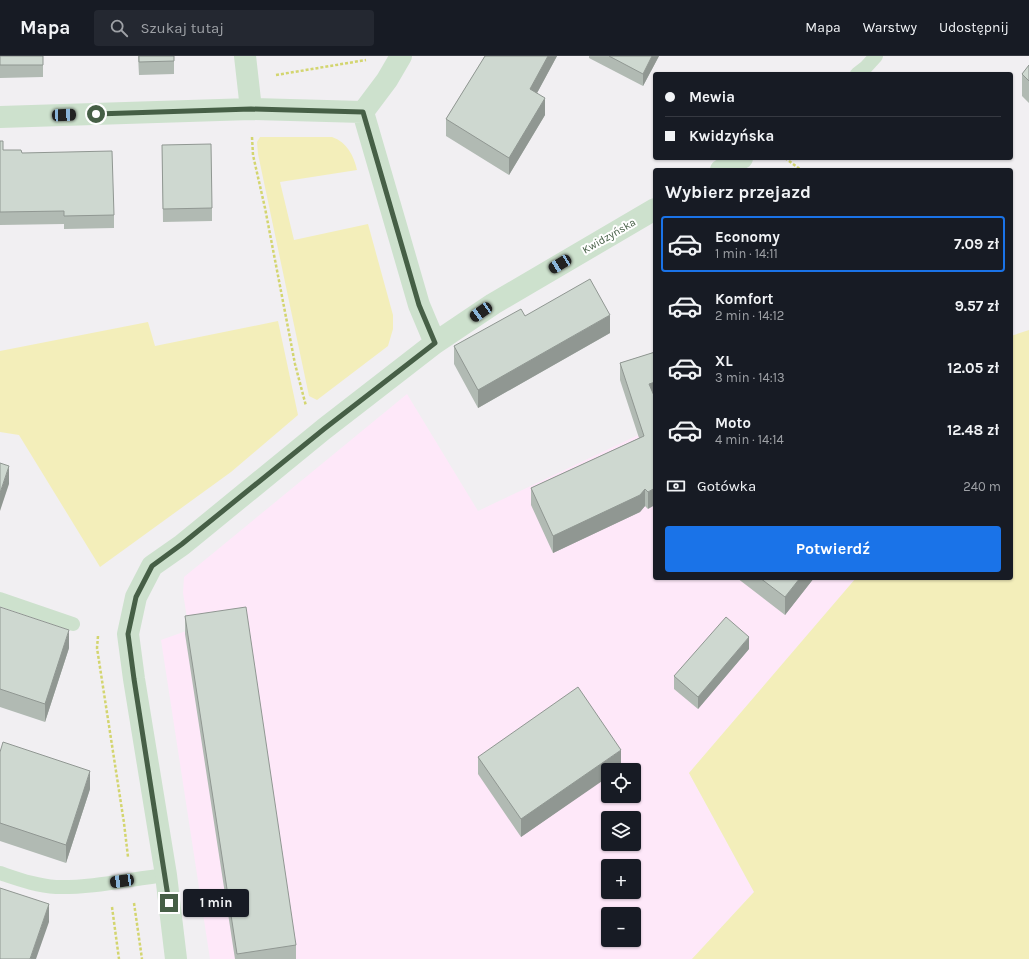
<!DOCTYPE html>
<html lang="pl">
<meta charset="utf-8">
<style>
:root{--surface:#171b24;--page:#242831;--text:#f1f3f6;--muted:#9ea1a6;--line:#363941;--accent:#1a73e8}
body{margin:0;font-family:Karla,sans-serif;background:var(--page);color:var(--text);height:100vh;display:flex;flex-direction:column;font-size:15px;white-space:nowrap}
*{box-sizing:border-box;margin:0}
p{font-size:13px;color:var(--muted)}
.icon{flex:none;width:22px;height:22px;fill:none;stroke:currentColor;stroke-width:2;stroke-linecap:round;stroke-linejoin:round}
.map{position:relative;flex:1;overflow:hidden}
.drawer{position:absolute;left:653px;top:112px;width:360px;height:412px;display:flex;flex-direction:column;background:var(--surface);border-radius:4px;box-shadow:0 1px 3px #0004}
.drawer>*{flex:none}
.top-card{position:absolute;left:653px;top:16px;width:360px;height:88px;border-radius:4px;box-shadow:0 1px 3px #0004;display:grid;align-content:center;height:88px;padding:0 12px;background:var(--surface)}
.controls{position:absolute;left:601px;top:707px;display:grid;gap:8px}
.controls a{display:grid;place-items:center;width:40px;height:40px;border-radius:4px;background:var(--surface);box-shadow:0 1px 3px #0004;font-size:20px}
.end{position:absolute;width:18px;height:18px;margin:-9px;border:5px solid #465f46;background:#fff;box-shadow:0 0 0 2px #fff}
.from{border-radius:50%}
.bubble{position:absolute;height:28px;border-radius:4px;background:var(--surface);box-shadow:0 1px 3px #0004;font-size:13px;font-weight:700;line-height:28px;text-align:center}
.car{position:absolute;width:12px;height:24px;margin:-12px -6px;border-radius:5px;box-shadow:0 0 3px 1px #0007;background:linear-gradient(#222 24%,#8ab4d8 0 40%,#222 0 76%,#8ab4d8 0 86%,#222 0)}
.top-card b{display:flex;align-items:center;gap:14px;height:38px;font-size:15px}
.top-card b+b{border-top:1px solid var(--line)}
.top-card i{width:10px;height:10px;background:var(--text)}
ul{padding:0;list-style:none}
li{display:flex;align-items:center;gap:12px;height:56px;margin:0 8px 6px;padding:0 4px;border:2px solid transparent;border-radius:4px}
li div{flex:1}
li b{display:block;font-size:15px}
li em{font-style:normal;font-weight:700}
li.active{border-color:var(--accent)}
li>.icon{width:36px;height:36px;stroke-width:1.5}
h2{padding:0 12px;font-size:18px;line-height:48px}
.pay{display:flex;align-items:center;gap:10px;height:44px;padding:0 12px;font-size:15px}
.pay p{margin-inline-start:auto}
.action{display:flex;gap:8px;margin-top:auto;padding:8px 12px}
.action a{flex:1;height:46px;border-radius:4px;background:var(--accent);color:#fff;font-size:16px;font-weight:700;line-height:46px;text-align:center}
header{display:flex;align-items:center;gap:24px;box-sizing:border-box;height:56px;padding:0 20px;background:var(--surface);border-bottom:1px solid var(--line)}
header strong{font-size:19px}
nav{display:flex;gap:22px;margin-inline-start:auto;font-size:14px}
.search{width:280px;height:36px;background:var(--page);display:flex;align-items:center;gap:10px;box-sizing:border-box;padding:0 14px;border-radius:4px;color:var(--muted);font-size:15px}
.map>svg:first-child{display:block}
.commercial{fill:#fee8f9;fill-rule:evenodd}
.green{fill:#f3eeba}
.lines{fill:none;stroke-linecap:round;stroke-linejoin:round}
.path{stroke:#d3d56f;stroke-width:2.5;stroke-dasharray:3 2;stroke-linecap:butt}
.service{stroke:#cde1cd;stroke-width:14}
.minor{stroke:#cde1cd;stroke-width:22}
.wall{fill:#b1bab3}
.shaded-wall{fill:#909792}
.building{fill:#ced8d0;stroke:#909792}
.route{stroke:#465f46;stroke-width:5}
.labels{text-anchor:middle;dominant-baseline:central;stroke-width:4;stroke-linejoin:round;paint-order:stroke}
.street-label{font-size:11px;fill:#465f46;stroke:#fff}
</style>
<header>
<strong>Mapa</strong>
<div class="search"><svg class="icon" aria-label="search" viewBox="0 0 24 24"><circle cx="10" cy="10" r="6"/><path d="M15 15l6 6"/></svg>Szukaj tutaj</div>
<nav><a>Mapa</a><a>Warstwy</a><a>Udostępnij</a></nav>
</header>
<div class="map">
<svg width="1029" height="903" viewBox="0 0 1029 903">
<rect width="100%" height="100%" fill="#f1eff2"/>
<!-- commercial -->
<path class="commercial" d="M407 338 478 455 655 371V522H856L689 717 754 836 692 903H210L161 584 189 574 183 537 184 521ZM608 714H634V740H608ZM608 762H634V788H608ZM608 810H634V836H608ZM608 858H634V884H608Z"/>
<!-- green -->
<path class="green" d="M260 81H332C347 86 354 100 357 114L280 126 294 184 368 168 393 259V273L388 290 317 344 309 340 258 98 257 86Z
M278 265 298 359 231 416 100 511 19 379 0 376V295L148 266 155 290Z
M1029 274V903H692L754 836 689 717 856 522H1011V280Z"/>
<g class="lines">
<!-- path -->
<path class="path" d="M276 19 366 4
M252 81 253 99 265 152 295 308 306 350
M785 102 801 114
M98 580 97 592 124 767 128 801
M134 847 142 903
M112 851 119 903"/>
<!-- service -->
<path class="service" d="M857 18 866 11 876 0
M0 543 73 568
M0 817C18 823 37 830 56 831 93 832 130 823 166 819"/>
<!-- minor -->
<path class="minor" d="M245 0 251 53
M363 56 419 249 435 287
M363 56 387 24 401 0
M0 61 251 53 363 56
M721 114 742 102
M176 903 166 819 134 623 128 578 136 541 152 510 182 489 324 373 435 287 493 248 655 153"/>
</g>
<!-- wall -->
<path class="wall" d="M0 0H43V21L0 22Z
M138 0H174V18L139 19Z
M485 0H557L537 37 545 59 509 119 446 80V63Z
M589 0H659L643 30 589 2Z
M1029 9V47L1022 40V18Z
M0 85 3 94 22 97 114 159V172L64 173V168L0 169Z
M162 89 212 152V165L163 166Z
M610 277 478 352 454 308V290Z
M655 296 648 453 645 450 640 456 553 497 531 449V432L639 382 620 324V307Z
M737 522H814L785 559Z
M0 551 69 592 45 666 0 651Z
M185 560 296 889V903H235L185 578Z
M749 593 698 653 674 633V620Z
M0 696 90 733 66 807 0 785Z
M478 701 621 711 521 781 478 718Z"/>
<!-- shaded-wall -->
<path class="shaded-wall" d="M548 0H557L530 50V33Z
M652 0H659L643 30V18Z
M545 42V59L509 119V102Z
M610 259V277L478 352V334Z
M655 326V343L649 328Z
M9 410V428L0 455V437Z
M655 432V449L648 453V436Z
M645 433V450L640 456 553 497V480Z
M800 522H814L785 559V541Z
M69 574V592L45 666V648Z
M749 581V593L698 653V641Z
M621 694V711L617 714H608V721L521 781V763Z
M90 715V733L66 807V789Z
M49 848V866L36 903H30Z"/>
<!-- building -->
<path class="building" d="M0 0H43V9H0Z
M139 0H174V5L139 6Z
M485 0H548L530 33 545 42 509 102 446 63Z
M609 0H652L643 18Z
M1029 9V25L1022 18Z
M0 85H3V94H21L22 97 112 95 114 159 64 160V155L0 156Z
M211 88 212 152 163 153 162 89Z
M590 223 610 259 478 334 454 290 521 253 525 260Z
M655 296V326L649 328 655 342V432L648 436 645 433 640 439 553 480 531 432 644 380 620 307Z
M0 407 9 410 0 437Z
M760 522H800L785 541Z
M0 551 69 574 45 648 0 633Z
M246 551 296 889 237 898 185 560Z
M726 561 749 581 698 641 674 620Z
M578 631 621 694 521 763 478 701Z
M3 686 90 715 66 789 0 767V696Z
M0 832 49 848 30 903H0Z"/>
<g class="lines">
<!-- route -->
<path class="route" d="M96 58 251 53 363 56 419 249 435 287 324 373 182 488 152 510 136 541 128 578 134 623 169 847"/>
</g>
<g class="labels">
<!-- street labels -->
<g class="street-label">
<text transform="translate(609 180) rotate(-30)">Kwidzyńska</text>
</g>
</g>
</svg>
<div class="controls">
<a><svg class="icon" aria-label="locate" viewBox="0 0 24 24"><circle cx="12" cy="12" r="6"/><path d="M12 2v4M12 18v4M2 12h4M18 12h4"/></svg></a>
<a><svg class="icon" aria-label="layers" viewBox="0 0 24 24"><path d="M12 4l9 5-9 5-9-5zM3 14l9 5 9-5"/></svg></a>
<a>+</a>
<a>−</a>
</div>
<i class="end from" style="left:96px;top:58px"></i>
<i class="end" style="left:169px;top:847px"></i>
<div class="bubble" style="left:183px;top:833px;width:66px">1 min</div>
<i class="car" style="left:64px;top:59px;rotate:88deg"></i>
<i class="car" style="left:560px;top:208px;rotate:239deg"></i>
<i class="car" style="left:481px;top:256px;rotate:235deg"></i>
<i class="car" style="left:122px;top:825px;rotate:262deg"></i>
<div class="top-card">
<b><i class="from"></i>Mewia</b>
<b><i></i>Kwidzyńska</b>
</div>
<section class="drawer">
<h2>Wybierz przejazd</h2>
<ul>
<li class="active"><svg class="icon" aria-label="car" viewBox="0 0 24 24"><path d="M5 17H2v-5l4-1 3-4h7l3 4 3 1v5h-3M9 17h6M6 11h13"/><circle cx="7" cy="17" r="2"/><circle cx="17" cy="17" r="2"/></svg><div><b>Economy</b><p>1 min · 14:11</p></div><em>7.09 zł</em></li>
<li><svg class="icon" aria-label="car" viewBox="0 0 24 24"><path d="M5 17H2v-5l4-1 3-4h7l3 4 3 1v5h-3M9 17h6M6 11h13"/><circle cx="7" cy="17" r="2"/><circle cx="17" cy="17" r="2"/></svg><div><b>Komfort</b><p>2 min · 14:12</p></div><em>9.57 zł</em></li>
<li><svg class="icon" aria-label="car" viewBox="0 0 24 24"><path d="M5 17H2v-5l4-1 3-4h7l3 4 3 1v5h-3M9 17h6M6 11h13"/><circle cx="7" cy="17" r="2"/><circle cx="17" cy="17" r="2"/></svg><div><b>XL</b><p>3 min · 14:13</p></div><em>12.05 zł</em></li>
<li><svg class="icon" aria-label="car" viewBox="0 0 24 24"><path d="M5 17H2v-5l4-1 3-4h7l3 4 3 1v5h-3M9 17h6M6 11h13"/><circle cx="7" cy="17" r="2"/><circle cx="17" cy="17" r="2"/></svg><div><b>Moto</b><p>4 min · 14:14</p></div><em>12.48 zł</em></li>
</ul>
<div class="pay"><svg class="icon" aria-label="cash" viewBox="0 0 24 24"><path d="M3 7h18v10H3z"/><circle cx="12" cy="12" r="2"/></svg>Gotówka<p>240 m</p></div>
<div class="action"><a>Potwierdź</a></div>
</section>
</div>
